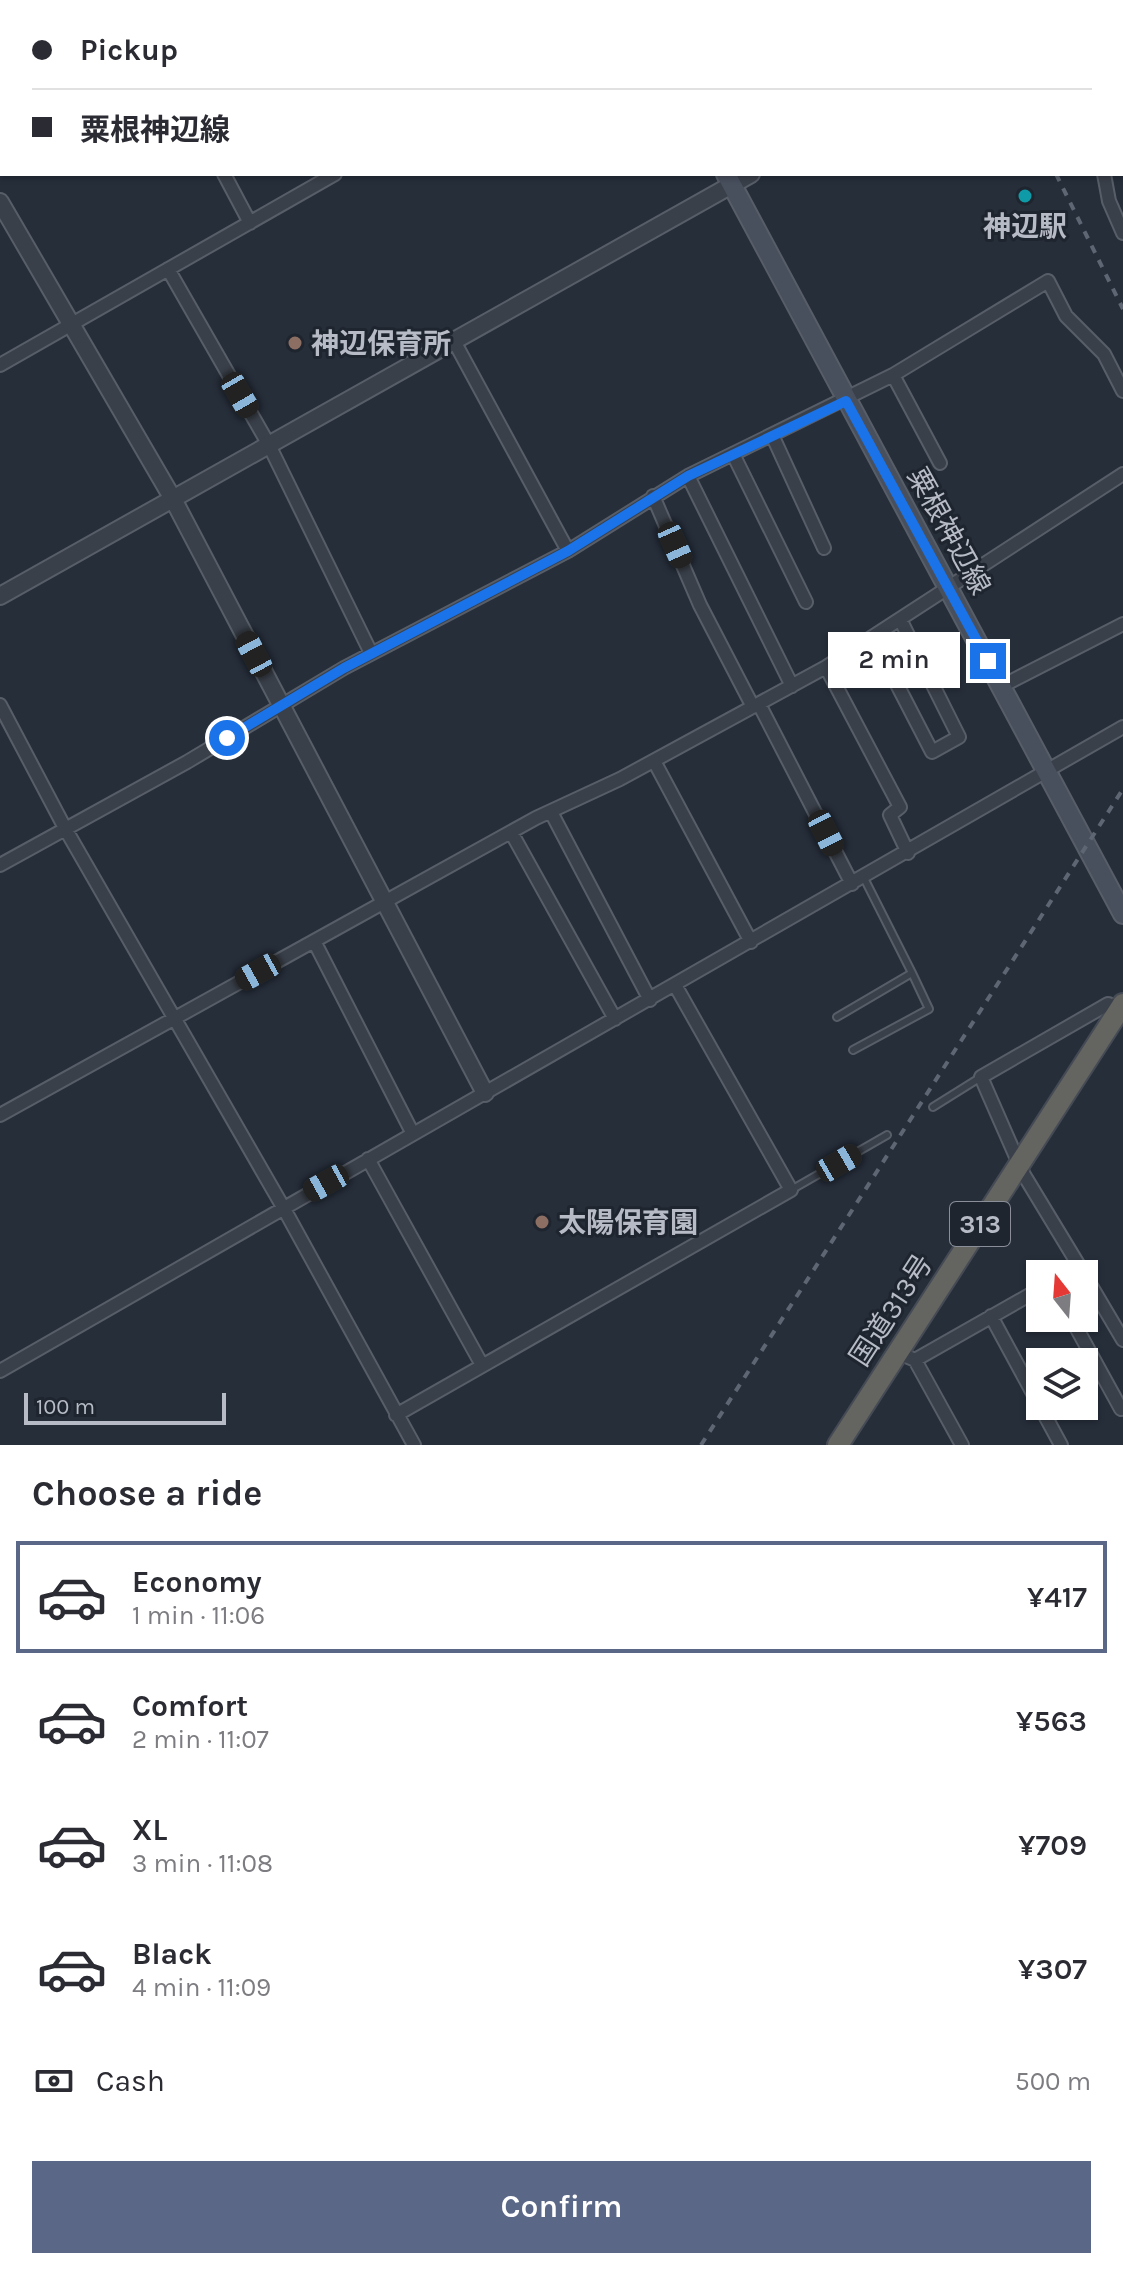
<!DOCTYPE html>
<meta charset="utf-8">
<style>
:root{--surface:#fff;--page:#f7f7f7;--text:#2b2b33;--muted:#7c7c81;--line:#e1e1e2;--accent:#5b6786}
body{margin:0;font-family:Karla,"Noto Sans JP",sans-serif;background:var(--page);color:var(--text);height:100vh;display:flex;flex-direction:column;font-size:30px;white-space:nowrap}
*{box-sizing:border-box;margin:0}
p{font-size:26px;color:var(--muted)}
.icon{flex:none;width:44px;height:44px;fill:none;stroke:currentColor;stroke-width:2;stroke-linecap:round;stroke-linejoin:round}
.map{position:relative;height:1445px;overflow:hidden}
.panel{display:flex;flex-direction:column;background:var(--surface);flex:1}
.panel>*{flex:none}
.banner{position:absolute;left:0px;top:0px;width:1124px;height:176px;box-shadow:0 2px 6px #0004;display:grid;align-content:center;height:176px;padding:0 32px;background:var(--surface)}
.needle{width:52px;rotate:343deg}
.controls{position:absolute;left:1026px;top:1260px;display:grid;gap:16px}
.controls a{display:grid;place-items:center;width:72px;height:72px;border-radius:0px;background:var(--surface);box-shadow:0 2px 6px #0004;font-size:40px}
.scale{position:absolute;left:24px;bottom:20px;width:202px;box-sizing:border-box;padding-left:8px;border:4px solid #b6bbc6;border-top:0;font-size:22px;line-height:28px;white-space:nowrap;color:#b6bbc6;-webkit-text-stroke:6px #1f252f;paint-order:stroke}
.end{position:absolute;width:36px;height:36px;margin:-18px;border:10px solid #1a73e8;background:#fff;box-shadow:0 0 0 4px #fff}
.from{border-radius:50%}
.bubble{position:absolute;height:56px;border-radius:0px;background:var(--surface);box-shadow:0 2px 6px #0004;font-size:26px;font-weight:600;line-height:56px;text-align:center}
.car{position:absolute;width:24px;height:48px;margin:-24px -12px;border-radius:10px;box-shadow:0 0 6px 2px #0007;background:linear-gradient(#222 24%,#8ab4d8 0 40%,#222 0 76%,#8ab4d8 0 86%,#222 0)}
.banner b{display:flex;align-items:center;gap:28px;height:76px;font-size:30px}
.banner b+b{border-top:2px solid var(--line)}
.banner i{width:20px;height:20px;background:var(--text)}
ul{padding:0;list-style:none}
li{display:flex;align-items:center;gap:24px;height:112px;margin:0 16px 12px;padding:0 16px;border:4px solid transparent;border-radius:0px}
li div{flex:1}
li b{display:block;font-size:30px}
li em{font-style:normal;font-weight:600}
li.active{border-color:var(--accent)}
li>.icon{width:72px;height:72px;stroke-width:1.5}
h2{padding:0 32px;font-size:36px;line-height:96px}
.pay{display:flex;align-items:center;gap:20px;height:88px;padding:0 32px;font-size:30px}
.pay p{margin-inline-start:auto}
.primary-button{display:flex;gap:16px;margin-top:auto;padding:16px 32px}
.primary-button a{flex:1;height:92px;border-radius:0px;background:var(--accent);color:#fff;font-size:32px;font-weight:600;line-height:92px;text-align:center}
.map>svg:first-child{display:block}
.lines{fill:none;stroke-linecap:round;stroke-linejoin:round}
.service-casing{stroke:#585e68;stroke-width:10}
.minor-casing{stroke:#585e68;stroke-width:16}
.tertiary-casing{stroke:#585e68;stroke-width:20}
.secondary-casing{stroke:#585e68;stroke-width:22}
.trunk-casing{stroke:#454b55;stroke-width:24}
.service{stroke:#3a404a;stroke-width:6}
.minor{stroke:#3a404a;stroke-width:12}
.tertiary{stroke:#3a404a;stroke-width:16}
.secondary{stroke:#484f5d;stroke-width:18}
.trunk{stroke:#646461;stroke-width:20}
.rail{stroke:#5e6673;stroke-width:4;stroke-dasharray:8 8;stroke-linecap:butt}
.route{stroke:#1a73e8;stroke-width:10}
.culture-dot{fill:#0f9aa8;stroke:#1f252f;stroke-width:3}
.education-dot{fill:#8d6e63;stroke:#1f252f;stroke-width:3}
.labels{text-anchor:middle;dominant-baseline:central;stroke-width:6;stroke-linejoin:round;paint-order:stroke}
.shield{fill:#1f252f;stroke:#898e99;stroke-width:2}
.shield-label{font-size:26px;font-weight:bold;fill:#b6bbc6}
.poi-label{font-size:28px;font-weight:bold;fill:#b6bbc6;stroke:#1f252f;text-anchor:start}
.street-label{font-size:28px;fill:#b6bbc6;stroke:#1f252f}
</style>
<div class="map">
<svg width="1123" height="1445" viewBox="0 0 1123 1445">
<rect width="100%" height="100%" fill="#262e3a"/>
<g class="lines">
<!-- service casing -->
<g class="service-casing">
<path id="service" d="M837 1017 912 973 864 878
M853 1050 929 1009 912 973
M933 1107 981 1077
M791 1190 887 1135"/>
</g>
<!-- minor casing -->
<g class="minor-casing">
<path id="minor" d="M63 0 64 2
M255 0 256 2
M316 0 317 2
M376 0 377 2
M414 0 415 2
M169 2 172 0
M0 92 2 90
M224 174 250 223
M1104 174 1109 201 1123 233
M168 269 269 445 371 653
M454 341 568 551
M0 365 335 174
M893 375 940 463
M773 437 824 548
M734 456 806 602
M688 476 792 686
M653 496 700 605 753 707
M873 638 932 752 959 737 901 621
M826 667 900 807 890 815 908 853
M1002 686 1123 624
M759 704 852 884
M0 705 66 830 283 1207 414 1445
M654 761 751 942
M551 812 650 1000
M511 832 615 1019
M0 865 187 762 344 668 568 551 688 476 893 375 1048 281 1066 316 1104 354 1123 391
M314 941 413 1134
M0 1115 536 818 620 779 826 667 1123 474
M368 1159 482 1365
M1084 1274 1024 1175 981 1077 1108 1004 1121 1008
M1084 1274 1123 1340
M991 1316 1061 1445
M1071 1318 1121 1409
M897 1352 915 1360 1040 1289
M915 1360 962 1445
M0 1371 1123 727
M396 1415 791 1190 675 985"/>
</g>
<!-- tertiary casing -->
<g class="tertiary-casing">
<path id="tertiary" d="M0 202 173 499 485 1093
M0 596 751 174"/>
</g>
<!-- secondary casing -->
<g class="secondary-casing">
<path id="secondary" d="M631 0 632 2
M1122 104 1123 103
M1122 121H1123
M726 174 1123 914"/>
</g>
<!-- trunk casing -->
<g class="trunk-casing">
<path id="trunk" d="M838 1445 1123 1004"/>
</g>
<!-- service -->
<use href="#service" class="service"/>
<!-- minor -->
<use href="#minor" class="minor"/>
<!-- tertiary -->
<use href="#tertiary" class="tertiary"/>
<!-- secondary -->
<use href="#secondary" class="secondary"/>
<!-- trunk -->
<use href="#trunk" class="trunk"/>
<!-- rail -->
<path class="rail" d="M969 0 970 2
M990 0 991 2
M1056 174 1123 309
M701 1445 1123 789"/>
</g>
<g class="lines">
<!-- route -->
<path class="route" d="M227 738 344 668 568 551 688 476 846 401 988 661"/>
</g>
<!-- markers -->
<circle class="culture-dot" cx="1025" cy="196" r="8"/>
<g class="education-dot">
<circle cx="295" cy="343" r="8"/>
<circle cx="542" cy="1222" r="8"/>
</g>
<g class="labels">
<!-- shield labels -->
<rect class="shield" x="950" y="1202" width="60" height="44" rx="6"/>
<g class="shield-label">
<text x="980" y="1224">313</text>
</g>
<!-- poi labels -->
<g class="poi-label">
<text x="1025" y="226" text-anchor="middle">神辺駅</text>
<text x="311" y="343">神辺保育所</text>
<text x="558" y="1222">太陽保育園</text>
</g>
<!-- street labels -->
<g class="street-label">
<text transform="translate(949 531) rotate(61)">粟根神辺線</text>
<text transform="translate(891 1310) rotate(-57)">国道313号</text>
</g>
</g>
</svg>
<div class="controls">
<a><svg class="needle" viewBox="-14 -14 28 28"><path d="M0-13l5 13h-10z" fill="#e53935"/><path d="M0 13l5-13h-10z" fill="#7c7c81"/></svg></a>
<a><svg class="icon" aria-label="layers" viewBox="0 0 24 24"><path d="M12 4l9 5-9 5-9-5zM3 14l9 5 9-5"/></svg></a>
</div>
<div class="scale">100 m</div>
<i class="end from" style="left:227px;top:738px"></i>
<i class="end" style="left:988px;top:661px"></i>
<div class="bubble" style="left:828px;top:632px;width:132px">2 min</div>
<i class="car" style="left:240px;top:395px;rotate:150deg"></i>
<i class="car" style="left:675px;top:545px;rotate:156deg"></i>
<i class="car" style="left:254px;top:654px;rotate:332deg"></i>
<i class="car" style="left:826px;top:833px;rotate:153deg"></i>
<i class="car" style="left:258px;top:972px;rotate:241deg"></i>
<i class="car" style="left:839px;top:1163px;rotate:60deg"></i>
<i class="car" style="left:326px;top:1183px;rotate:241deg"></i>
<div class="banner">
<b><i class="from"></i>Pickup</b>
<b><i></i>粟根神辺線</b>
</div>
</div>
<section class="panel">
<h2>Choose a ride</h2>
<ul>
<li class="active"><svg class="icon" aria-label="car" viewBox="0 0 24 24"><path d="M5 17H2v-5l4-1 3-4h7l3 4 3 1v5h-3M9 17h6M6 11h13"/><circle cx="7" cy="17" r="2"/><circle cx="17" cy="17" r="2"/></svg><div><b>Economy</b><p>1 min · 11:06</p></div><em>¥417</em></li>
<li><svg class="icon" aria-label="car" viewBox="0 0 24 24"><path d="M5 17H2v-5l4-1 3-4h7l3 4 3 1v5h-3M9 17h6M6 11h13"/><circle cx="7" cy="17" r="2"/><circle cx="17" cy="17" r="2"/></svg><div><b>Comfort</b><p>2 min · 11:07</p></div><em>¥563</em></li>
<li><svg class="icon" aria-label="car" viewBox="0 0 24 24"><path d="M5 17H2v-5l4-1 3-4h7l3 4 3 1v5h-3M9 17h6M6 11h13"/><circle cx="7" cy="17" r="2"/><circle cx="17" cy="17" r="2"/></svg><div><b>XL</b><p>3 min · 11:08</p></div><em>¥709</em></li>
<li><svg class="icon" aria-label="car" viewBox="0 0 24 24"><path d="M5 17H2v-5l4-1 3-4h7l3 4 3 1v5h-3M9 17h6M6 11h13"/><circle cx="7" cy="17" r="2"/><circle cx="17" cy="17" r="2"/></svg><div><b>Black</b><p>4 min · 11:09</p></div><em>¥307</em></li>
</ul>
<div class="pay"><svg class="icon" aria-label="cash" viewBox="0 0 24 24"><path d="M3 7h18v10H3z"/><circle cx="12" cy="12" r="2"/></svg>Cash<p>500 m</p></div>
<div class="primary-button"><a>Confirm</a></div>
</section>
